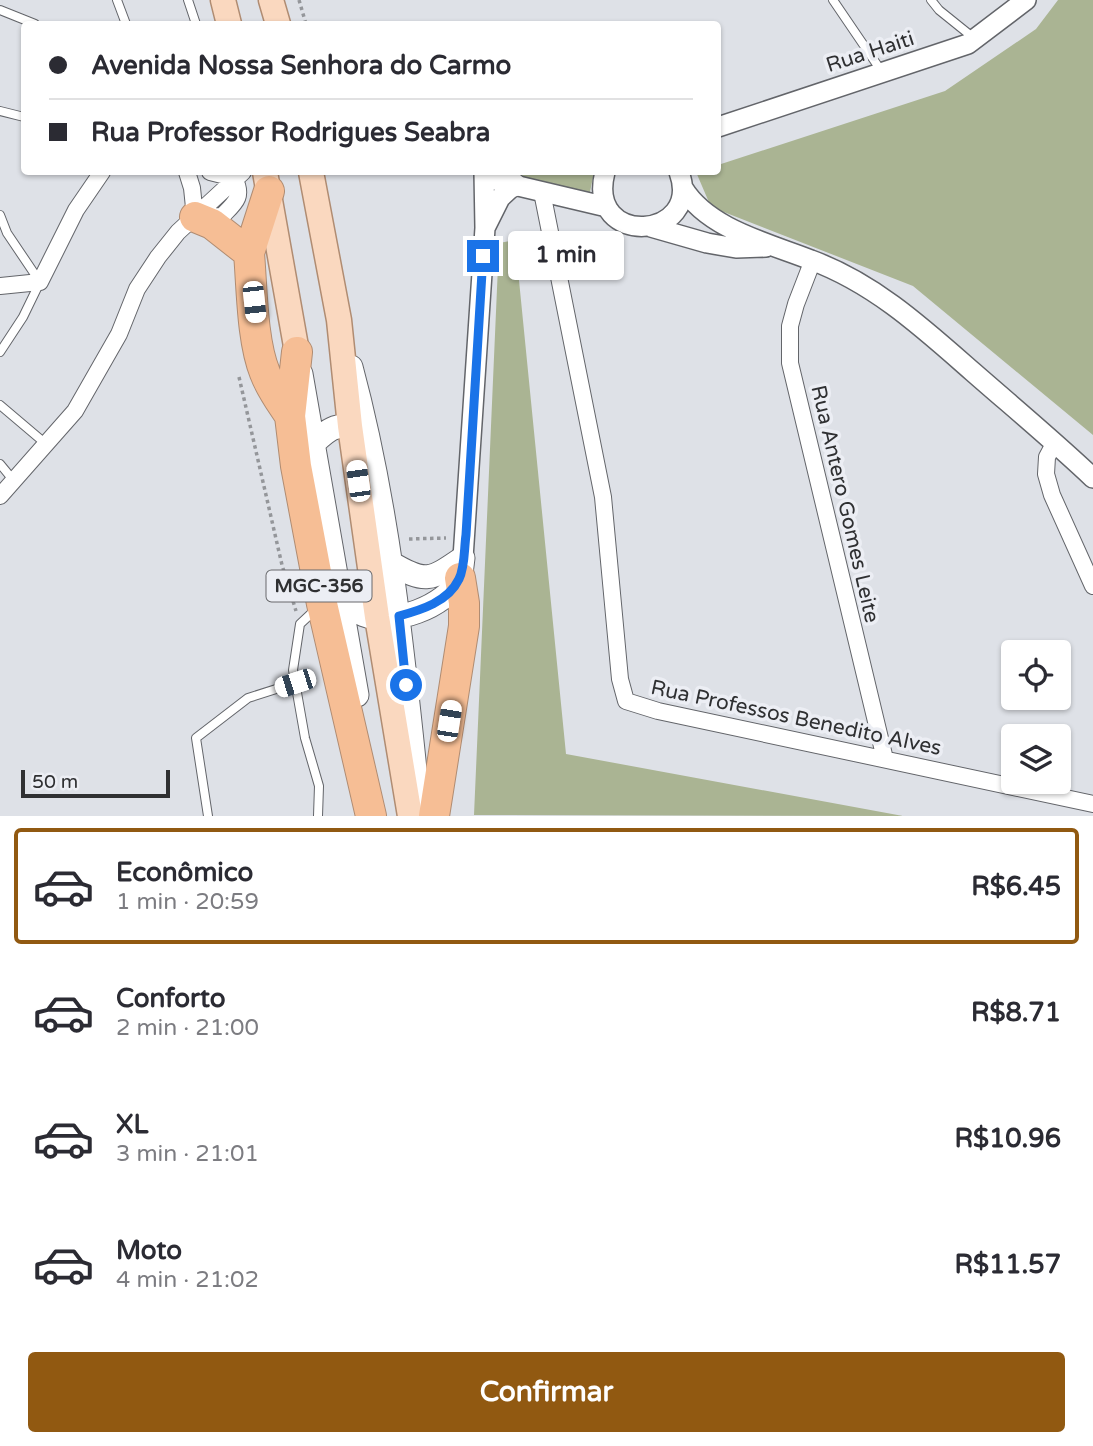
<!DOCTYPE html>
<html lang="pt">
<meta charset="utf-8">
<style>
:root{--surface:#fff;--page:#f2f2f3;--text:#2b2b33;--muted:#7c7c81;--line:#e1e1e2;--accent:#915911}
body{margin:0;font-family:"Varela Round",sans-serif;background:var(--page);color:var(--text);height:100vh;display:flex;flex-direction:column;font-size:26px;white-space:nowrap}
*{box-sizing:border-box;margin:0}
p{font-size:23px;color:var(--muted)}
.icon{flex:none;width:38px;height:38px;fill:none;stroke:currentColor;stroke-width:2;stroke-linecap:round;stroke-linejoin:round}
.map{position:relative;height:816px;overflow:hidden}
.side{display:flex;flex-direction:column;background:var(--surface);flex:1}
.side>*{flex:none}
.hud{position:absolute;left:21px;top:21px;width:700px;height:154px;border-radius:7px;box-shadow:0 2px 5px #0004;display:grid;align-content:center;height:154px;padding:0 28px;background:var(--surface)}
.fabs{position:absolute;left:1001px;top:640px;display:grid;gap:14px}
.fabs a{display:grid;place-items:center;width:70px;height:70px;border-radius:7px;background:var(--surface);box-shadow:0 2px 5px #0004;font-size:35px}
.scale{position:absolute;left:21px;bottom:18px;width:149px;box-sizing:border-box;padding-left:7px;border:4px solid #2f3032;border-top:0;font-size:19px;line-height:24px;white-space:nowrap;color:#2f3032;-webkit-text-stroke:5px #eceef4;paint-order:stroke}
.end{position:absolute;width:32px;height:32px;margin:-16px;border:9px solid #1a73e8;background:#fff;box-shadow:0 0 0 4px #fff}
.from{border-radius:50%}
.bubble{position:absolute;height:49px;border-radius:7px;background:var(--surface);box-shadow:0 2px 5px #0004;font-size:23px;font-weight:700;line-height:49px;text-align:center}
.car{position:absolute;width:21px;height:42px;margin:-21px -10px;border-radius:9px;box-shadow:0 0 5px 2px #0007;background:linear-gradient(#fff 24%,#345 0 40%,#fff 0 76%,#345 0 86%,#fff 0)}
.hud b{display:flex;align-items:center;gap:24px;height:66px;font-size:26px}
.hud b+b{border-top:2px solid var(--line)}
.hud i{width:18px;height:18px;background:var(--text)}
ul{padding:12px 0 0;list-style:none}
li{display:flex;align-items:center;gap:21px;height:116px;margin:0 14px 10px;padding:0 14px;border:4px solid transparent;border-radius:7px}
li div{flex:1}
li b{display:block;font-size:26px}
li em{font-style:normal;font-weight:700}
li.current{border-color:var(--accent)}
li>.icon{width:63px;height:63px;stroke-width:1.5}
.primary-button{display:flex;gap:14px;margin-top:auto;padding:14px 28px}
.primary-button a{flex:1;height:80px;border-radius:7px;background:var(--accent);color:#fff;font-size:28px;font-weight:700;line-height:80px;text-align:center}
.map>svg:first-child{display:block}
.green{fill:#aab493}
.lines{fill:none;stroke-linecap:round;stroke-linejoin:round}
.service-casing{stroke:#63656a;stroke-width:10}
.minor-casing{stroke:#63656a;stroke-width:18}
.tertiary-casing{stroke:#63656a;stroke-width:22}
.secondary-casing{stroke:#63656a;stroke-width:25}
.primary-casing{stroke:#b08c72;stroke-width:27}
.motorway-casing{stroke:#b08c72;stroke-width:32}
.path{stroke:#94969a;stroke-width:3.5;stroke-dasharray:3.5 3.5;stroke-linecap:butt}
.service{stroke:#fff;stroke-width:8}
.minor{stroke:#fff;stroke-width:16}
.tertiary{stroke:#fff;stroke-width:19}
.secondary{stroke:#fff;stroke-width:23}
.primary{stroke:#fad8bf;stroke-width:24}
.motorway{stroke:#f6be95;stroke-width:30}
.route{stroke:#1a73e8;stroke-width:9}
.labels{text-anchor:middle;dominant-baseline:central;stroke-width:7;stroke-linejoin:round;paint-order:stroke}
.shield{fill:#eceef4;stroke:#68696c;stroke-width:2}
.shield-label{font-size:19px;font-weight:bold;fill:#2f3032}
.street-label{font-size:21px;fill:#2f3032;stroke:#eceef4}
</style>
<div class="map">
<svg width="1093" height="816" viewBox="0 0 1093 816">
<rect width="100%" height="100%" fill="#dee1e7"/>
<!-- green -->
<path class="green" d="M1058 0H1093V435L913 286 711 207 696 172H718V165L945 91 1036 29Z
M488 172H594L589 197Z
M515 240 566 754 903 816 474 815 499 243Z"/>
<g class="lines">
<!-- service casing -->
<g class="service-casing">
<path id="service" d="M117 0 126 24
M188 0 196 24
M833 0 882 72
M931 0 939 10 975 39
M0 10 35 24
M0 111 24 117
M0 215 7 233 40 282 23 317 0 352
M0 405 46 444
M0 464 14 481
M316 609 300 624 293 670 305 738 319 786 318 816
M208 816 196 738 248 698 295 683"/>
</g>
<!-- minor casing -->
<g class="minor-casing">
<path id="minor" d="M187 172 192 188 195 217
M542 192 603 497 620 679 626 701 658 711 1093 804
M204 217 222 216C235 203 244 197 234 178L210 172
M813 260 796 304 790 326V363L885 759
M0 286 40 282 76 210 102 172
M1055 442 1047 457 1046 474 1052 495 1093 586
M0 496 75 411 119 334 137 289 158 257 178 232 243 172"/>
</g>
<!-- tertiary casing -->
<g class="tertiary-casing">
<path id="tertiary" d="M718 127 968 44 1026 0
M605 172C585 249 704 240 679 172
M683 188C708 229 768 243 811 260 874 283 923 328 973 372 1013 407 1054 441 1093 478
M486 226 500 198 514 185 607 207
M651 227 707 243 736 248 766 247
M463 558 485 228 484 172"/>
</g>
<!-- secondary casing -->
<g class="secondary-casing">
<path id="secondary" d="M489 172 494 177 514 185
M351 367C389 508 403 653 418 799
M301 374 357 695
M313 444C333 424 341 422 366 433
M391 563C426 584 431 580 463 558
M339 587C345 598 352 610 364 615 392 626 446 607 459 579 462 573 462 564 463 558"/>
</g>
<!-- primary casing -->
<g class="primary-casing">
<path id="primary" d="M223 0 229 24
M271 0 278 24
M265 172 297 352
M311 172 339 320 350 426 377 617 410 816"/>
</g>
<!-- motorway casing -->
<g class="motorway-casing">
<path id="motorway" d="M195 217 212 224 249 253C252 289 252 341 265 373 271 389 281 402 290 416
M249 253 269 191
M297 352 290 416 296 466 322 604 371 816
M434 816 464 626V603L460 578"/>
</g>
<!-- path -->
<path class="path" d="M299 0 306 24
M239 377 282 565 296 611
M409 539 446 538"/>
<!-- service -->
<use href="#service" class="service"/>
<!-- minor -->
<use href="#minor" class="minor"/>
<!-- tertiary -->
<use href="#tertiary" class="tertiary"/>
<!-- secondary -->
<use href="#secondary" class="secondary"/>
<!-- primary -->
<use href="#primary" class="primary"/>
<!-- motorway -->
<use href="#motorway" class="motorway"/>
</g>
<g class="lines">
<!-- route -->
<path class="route" d="M406 685 399 616C421 610 448 602 459 579 465 567 464 549 466 535L483 256"/>
</g>
<g class="labels">
<!-- shield labels -->
<rect class="shield" x="266.5" y="570.5" width="105" height="31" rx="5"/>
<g class="shield-label">
<text x="319" y="586">MGC-356</text>
</g>
<!-- street labels -->
<g class="street-label">
<text transform="translate(870 52) rotate(-18)">Rua Haiti</text>
<text transform="translate(845 504) rotate(77)">Rua Antero Gomes Leite</text>
<text transform="translate(796 718) rotate(12)">Rua Professos Benedito Alves</text>
</g>
</g>
</svg>
<div class="fabs">
<a><svg class="icon" aria-label="locate" viewBox="0 0 24 24"><circle cx="12" cy="12" r="6"/><path d="M12 2v4M12 18v4M2 12h4M18 12h4"/></svg></a>
<a><svg class="icon" aria-label="layers" viewBox="0 0 24 24"><path d="M12 4l9 5-9 5-9-5zM3 14l9 5 9-5"/></svg></a>
</div>
<div class="scale">50 m</div>
<i class="end from" style="left:406px;top:685px"></i>
<i class="end" style="left:483px;top:256px"></i>
<div class="bubble" style="left:508px;top:231px;width:116px">1 min</div>
<i class="car" style="left:254px;top:302px;rotate:174deg"></i>
<i class="car" style="left:358px;top:481px;rotate:352deg"></i>
<i class="car" style="left:295px;top:683px;rotate:252deg"></i>
<i class="car" style="left:449px;top:721px;rotate:9deg"></i>
<div class="hud">
<b><i class="from"></i>Avenida Nossa Senhora do Carmo</b>
<b><i></i>Rua Professor Rodrigues Seabra</b>
</div>
</div>
<section class="side">
<ul>
<li class="current"><svg class="icon" aria-label="car" viewBox="0 0 24 24"><path d="M5 17H2v-5l4-1 3-4h7l3 4 3 1v5h-3M9 17h6M6 11h13"/><circle cx="7" cy="17" r="2"/><circle cx="17" cy="17" r="2"/></svg><div><b>Econômico</b><p>1 min · 20:59</p></div><em>R$6.45</em></li>
<li><svg class="icon" aria-label="car" viewBox="0 0 24 24"><path d="M5 17H2v-5l4-1 3-4h7l3 4 3 1v5h-3M9 17h6M6 11h13"/><circle cx="7" cy="17" r="2"/><circle cx="17" cy="17" r="2"/></svg><div><b>Conforto</b><p>2 min · 21:00</p></div><em>R$8.71</em></li>
<li><svg class="icon" aria-label="car" viewBox="0 0 24 24"><path d="M5 17H2v-5l4-1 3-4h7l3 4 3 1v5h-3M9 17h6M6 11h13"/><circle cx="7" cy="17" r="2"/><circle cx="17" cy="17" r="2"/></svg><div><b>XL</b><p>3 min · 21:01</p></div><em>R$10.96</em></li>
<li><svg class="icon" aria-label="car" viewBox="0 0 24 24"><path d="M5 17H2v-5l4-1 3-4h7l3 4 3 1v5h-3M9 17h6M6 11h13"/><circle cx="7" cy="17" r="2"/><circle cx="17" cy="17" r="2"/></svg><div><b>Moto</b><p>4 min · 21:02</p></div><em>R$11.57</em></li>
</ul>
<div class="primary-button"><a>Confirmar</a></div>
</section>
